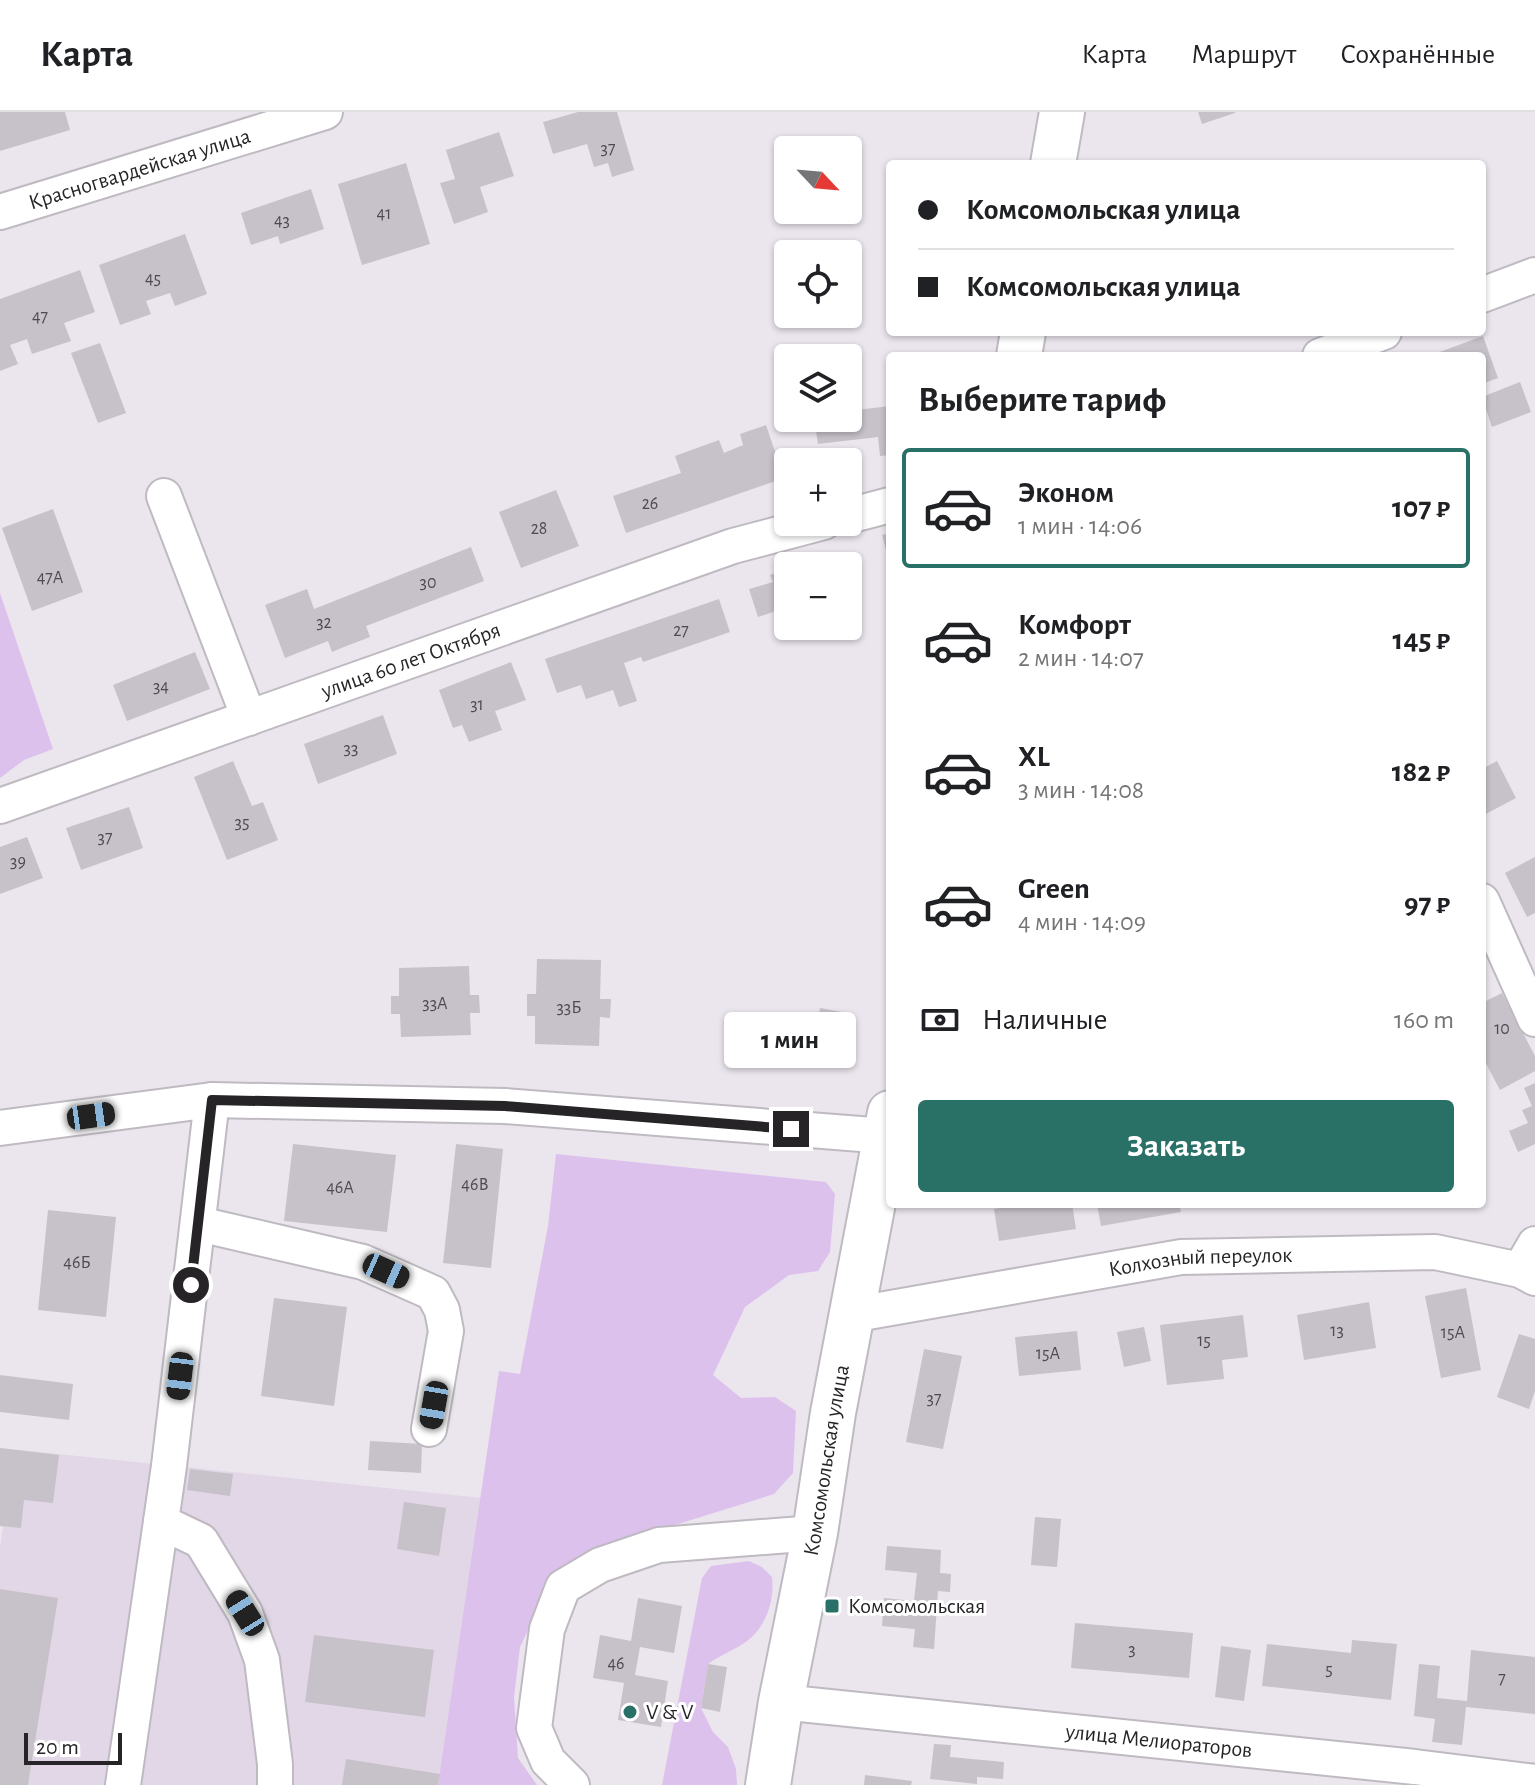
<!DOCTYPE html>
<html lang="ru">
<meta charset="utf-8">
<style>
:root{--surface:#fff;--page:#f2f2f2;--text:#202124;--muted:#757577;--line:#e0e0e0;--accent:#297067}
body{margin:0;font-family:"Alegreya Sans",sans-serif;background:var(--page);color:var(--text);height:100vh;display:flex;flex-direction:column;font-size:30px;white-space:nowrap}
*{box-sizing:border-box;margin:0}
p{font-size:26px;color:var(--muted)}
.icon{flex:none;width:44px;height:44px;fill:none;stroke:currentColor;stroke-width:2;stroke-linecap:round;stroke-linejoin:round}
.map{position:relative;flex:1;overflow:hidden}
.side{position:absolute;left:886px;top:240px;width:600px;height:856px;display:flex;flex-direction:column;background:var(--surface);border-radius:8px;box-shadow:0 2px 6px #0004}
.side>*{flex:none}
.top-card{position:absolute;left:886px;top:48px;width:600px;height:176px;border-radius:8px;box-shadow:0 2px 6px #0004;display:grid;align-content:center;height:176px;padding:0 32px;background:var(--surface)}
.needle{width:52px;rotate:116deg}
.buttons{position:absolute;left:774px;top:24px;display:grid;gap:16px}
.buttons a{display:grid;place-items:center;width:88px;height:88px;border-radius:8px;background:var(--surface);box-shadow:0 2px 6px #0004;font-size:40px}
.scale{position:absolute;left:24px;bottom:20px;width:98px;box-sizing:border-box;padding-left:8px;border:4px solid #262427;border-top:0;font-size:22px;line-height:28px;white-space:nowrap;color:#262427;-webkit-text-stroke:6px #fff;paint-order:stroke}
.end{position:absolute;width:36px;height:36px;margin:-18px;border:10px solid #262427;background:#fff;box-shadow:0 0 0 4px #fff}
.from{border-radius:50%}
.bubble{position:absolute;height:56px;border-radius:8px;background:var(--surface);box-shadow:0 2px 6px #0004;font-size:26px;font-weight:600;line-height:56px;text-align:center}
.car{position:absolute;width:24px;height:48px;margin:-24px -12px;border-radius:10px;box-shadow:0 0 6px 2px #0007;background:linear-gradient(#222 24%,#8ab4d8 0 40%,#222 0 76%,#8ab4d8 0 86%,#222 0)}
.top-card b{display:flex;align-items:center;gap:28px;height:76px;font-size:30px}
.top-card b+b{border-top:2px solid var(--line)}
.top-card i{width:20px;height:20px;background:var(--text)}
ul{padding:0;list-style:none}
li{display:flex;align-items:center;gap:24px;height:120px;margin:0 16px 12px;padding:0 16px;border:4px solid transparent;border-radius:8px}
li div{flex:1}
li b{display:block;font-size:30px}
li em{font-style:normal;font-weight:600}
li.current{border-color:var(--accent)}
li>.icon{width:72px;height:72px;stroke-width:1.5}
h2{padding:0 32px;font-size:36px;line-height:96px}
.pay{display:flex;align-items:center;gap:20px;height:88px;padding:0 32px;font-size:30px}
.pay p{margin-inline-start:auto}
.button{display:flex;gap:16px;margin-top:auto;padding:16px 32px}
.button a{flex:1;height:92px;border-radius:8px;background:var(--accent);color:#fff;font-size:32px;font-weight:600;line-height:92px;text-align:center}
header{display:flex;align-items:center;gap:48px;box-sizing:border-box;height:112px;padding:0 40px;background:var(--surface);border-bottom:2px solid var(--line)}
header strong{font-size:38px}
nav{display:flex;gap:44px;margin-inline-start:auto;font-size:28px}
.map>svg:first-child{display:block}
.built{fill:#e1d7e6}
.green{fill:#ddc1ed}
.building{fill:#c7c1ca}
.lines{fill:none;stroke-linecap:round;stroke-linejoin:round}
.minor-casing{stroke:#bfbac2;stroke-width:38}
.major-casing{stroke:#bfbac2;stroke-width:48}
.minor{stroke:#fff;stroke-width:34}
.major{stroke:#fff;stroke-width:44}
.route{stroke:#262427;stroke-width:10}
.poi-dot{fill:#297067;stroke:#fff;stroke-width:3}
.labels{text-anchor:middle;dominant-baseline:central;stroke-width:6;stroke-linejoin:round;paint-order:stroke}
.number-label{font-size:18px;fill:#4e4b50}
.street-label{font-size:22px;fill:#262427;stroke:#fff}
.poi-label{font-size:22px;fill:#262427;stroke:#fff;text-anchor:start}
</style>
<header>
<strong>Карта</strong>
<nav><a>Карта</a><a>Маршрут</a><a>Сохранённые</a></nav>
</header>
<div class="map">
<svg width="1535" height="1673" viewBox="0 0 1535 1673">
<rect width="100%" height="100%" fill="#ebe5ee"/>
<!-- built -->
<path class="built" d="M0 1336 482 1386 438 1673H0V1436L3 1415 0 1414Z"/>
<!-- green -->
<path class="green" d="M0 481 53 637 24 648 0 666Z
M556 1042 826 1070 835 1082 830 1140 818 1159 789 1163 745 1195 713 1263 741 1286 775 1285 796 1299 793 1361 774 1382 589 1440 546 1481 520 1535 514 1585 518 1646 537 1673H438L499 1259 520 1262 548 1114Z
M749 1449 762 1455 772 1465C775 1488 766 1515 747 1529 735 1538 720 1543 708 1552L701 1596 713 1620 728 1635 736 1657 737 1673H662L702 1466 711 1454Z"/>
<!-- building -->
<path class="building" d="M0 0H65L70 18 0 39Z
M578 0H617L634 58 612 65 608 51 594 55 587 32 553 42 543 10Z
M1198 0H1235V1L1202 12Z
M499 20 514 64 480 75 488 100 454 112 440 71 455 67 446 38Z
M406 51 430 132 362 153 338 72Z
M311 77 324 117 280 132 278 124 251 133 241 101Z
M185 122 207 182 175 194 170 181 146 189 151 202 120 213 99 153Z
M80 158 95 200 64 211 71 229 32 242 27 227 10 233 18 252 0 259V187Z
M1483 224 1498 266 1482 272V244H1429Z
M100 231 126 301 98 311 71 241Z
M1520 270 1531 300 1492 315 1482 285Z
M890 294V343L880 344 878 325 818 332 814 306H848V299Z
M766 313 784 366 626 421 613 384 681 361 675 344 719 328 724 341 743 333 740 322Z
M556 378 579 434 521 456 499 400Z
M53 397 83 480 32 499 2 416Z
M890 421V450H889L882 423Z
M471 435 484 469 366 514 370 525 344 535 332 540 328 529 285 546 265 493 307 477 314 497Z
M788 457V495L758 505 749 477 773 470 770 463Z
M719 487 730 520 643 550 641 545 624 551 637 589 619 595 613 578 586 587 581 573 557 581 545 547Z
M195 540 210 577 127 609 113 573Z
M511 550 526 588 495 599 502 618 469 630 462 613 453 616 439 578Z
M383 603 397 642 318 672 304 632Z
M233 649 252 694 263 690 278 728 227 748 194 665Z
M1497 649 1516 686 1482 704V657Z
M129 695 143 736 81 758 66 716Z
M27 725 43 766 0 782V735Z
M1535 745V801L1527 805 1505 761Z
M537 847 601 848 600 887H611L610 906 600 905 599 934 535 932V904H527V882H536Z
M469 854 470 883H479L480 901H470L471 923 401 925 400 902H391V884H399V856Z
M1502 881 1535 944V959L1500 978 1482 944V891Z
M820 896 853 902 847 941 814 936Z
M1535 971V1032L1518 1040 1509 1019 1528 1011 1522 998 1532 994 1524 976Z
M293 1032 396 1043 387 1120 284 1109Z
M456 1032 503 1037 491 1156 443 1151Z
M1025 1092H1072L1076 1117 999 1129 994 1097Z
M1097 1092H1179L1181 1100 1101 1114Z
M48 1098 116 1105 106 1205 38 1198Z
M1466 1176 1481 1258 1441 1266 1425 1184Z
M274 1186 347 1195 334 1294 261 1284Z
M1369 1190 1376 1236 1304 1248 1297 1203Z
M1243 1203 1248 1245 1222 1248 1224 1267 1167 1273 1160 1213Z
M1144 1215 1151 1249 1124 1255 1117 1220Z
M1077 1219 1081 1258 1019 1264 1015 1225Z
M1519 1222 1535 1227V1279L1529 1297 1497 1285Z
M924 1237 962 1244 943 1337 906 1330Z
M0 1263 73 1272 69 1308 0 1300Z
M370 1329 422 1332 421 1361 368 1358Z
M0 1336 59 1343 53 1391 24 1388 21 1416 0 1414Z
M190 1357 233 1362 230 1384 187 1378Z
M404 1390 446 1396 439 1444 397 1437Z
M1035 1405 1061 1407 1057 1455 1031 1453Z
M887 1434 941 1438 940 1461 951 1462 950 1480 938 1479 934 1537 913 1535 915 1517 882 1514 884 1486 914 1489 917 1461 885 1458Z
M0 1477 58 1486 28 1673H0Z
M638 1486 682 1494 674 1541 640 1535 635 1563 668 1569 661 1615 618 1608 624 1571 593 1566 600 1523 631 1529Z
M1075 1511 1193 1521 1189 1566 1071 1556Z
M314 1523 434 1538 425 1605 305 1590Z
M1352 1528 1397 1532 1391 1588 1262 1574 1267 1532 1351 1541Z
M1221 1534 1251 1538 1244 1589 1215 1585Z
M1471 1538 1535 1545V1602L1466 1595 1462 1633 1432 1630 1435 1607 1414 1604 1419 1552 1440 1554 1437 1586 1467 1589Z
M708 1552 727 1555 720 1600 701 1596Z
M934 1632 951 1633 950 1645 1004 1650 1003 1667 977 1665V1672L930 1667Z
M346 1647 440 1662 438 1673H342Z
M865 1663 912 1669 911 1673H864Z"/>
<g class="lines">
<!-- minor casing -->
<g class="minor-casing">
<g id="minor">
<path id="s1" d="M0 100 325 0"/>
<path d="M1482 183 1535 163"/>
<path d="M1320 244 1384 220"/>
<path d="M164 384 249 606"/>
<path d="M848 404 890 393"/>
<path id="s2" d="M0 694 733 434 824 410"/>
<path d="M1482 789 1535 907"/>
<path d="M0 1016 212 988 505 994 886 1024"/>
<path d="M199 1112 363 1150 433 1181 442 1198 446 1219 429 1317"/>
<path d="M1520 1158 1535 1132"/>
<path id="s3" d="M851 1203 1181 1145 1435 1140 1520 1158 1535 1166"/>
<path d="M161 1410 201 1429 245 1501 262 1548 275 1652V1673"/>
<path id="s4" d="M781 1590 1415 1655 1535 1670"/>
<path d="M123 1673 169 1354 212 988"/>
<path d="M572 1673 548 1649 534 1616 547 1517 563 1475 600 1453 659 1433 815 1421"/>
</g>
</g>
<!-- major casing -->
<g class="major-casing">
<g id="major">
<path d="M1053 52 1062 0"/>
<path d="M1019 244 1023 220"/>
<path id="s5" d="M768 1673 781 1590 815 1421 833 1301 890 1001"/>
</g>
</g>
<!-- minor -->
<use href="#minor" class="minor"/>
<!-- major -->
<use href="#major" class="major"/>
</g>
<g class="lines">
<!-- route -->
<path class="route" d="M191 1173 212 988 505 994 791 1017"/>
</g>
<!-- markers -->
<g class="poi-dot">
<rect x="824" y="1486" width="16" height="16" rx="4"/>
<circle cx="630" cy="1600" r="8"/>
</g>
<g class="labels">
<!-- number labels -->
<g class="number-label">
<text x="608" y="37">37</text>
<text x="384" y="102">41</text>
<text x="282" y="109">43</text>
<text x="153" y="167">45</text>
<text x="40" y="205">47</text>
<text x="650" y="392">26</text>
<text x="539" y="417">28</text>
<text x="50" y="466">47А</text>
<text x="428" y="471">30</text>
<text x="324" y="511">32</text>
<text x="681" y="519">27</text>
<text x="161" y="575">34</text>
<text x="477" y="593">31</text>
<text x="351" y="637">33</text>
<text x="242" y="711">35</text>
<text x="105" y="726">37</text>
<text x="18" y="750">39</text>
<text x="435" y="892">33А</text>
<text x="569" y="896">33Б</text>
<text x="1502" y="917">10</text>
<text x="475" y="1073">46В</text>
<text x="340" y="1076">46А</text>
<text x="77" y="1151">46Б</text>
<text x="1337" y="1219">13</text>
<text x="1453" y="1221">15А</text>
<text x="1204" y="1229">15</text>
<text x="1048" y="1242">15А</text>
<text x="934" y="1287">37</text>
<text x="1132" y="1538">3</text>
<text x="616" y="1552">46</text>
<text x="1329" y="1558">5</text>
<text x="1502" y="1567">7</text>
</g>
<!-- street labels -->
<g class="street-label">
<text stroke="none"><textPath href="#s1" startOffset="146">Красногвардейская улица</textPath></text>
<text stroke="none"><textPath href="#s2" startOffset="436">улица 60 лет Октября</textPath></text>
<text stroke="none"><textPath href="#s3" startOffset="354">Колхозный переулок</textPath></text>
<text stroke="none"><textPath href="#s5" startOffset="330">Комсомольская улица</textPath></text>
<text stroke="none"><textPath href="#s4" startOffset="380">улица Мелиораторов</textPath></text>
</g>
<!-- poi labels -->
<g class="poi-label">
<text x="848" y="1494">Комсомольская</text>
<text x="646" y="1600">V &amp; V</text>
</g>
</g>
</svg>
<div class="buttons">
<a><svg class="needle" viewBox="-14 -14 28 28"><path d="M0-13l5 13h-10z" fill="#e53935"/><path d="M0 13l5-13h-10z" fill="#757577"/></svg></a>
<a><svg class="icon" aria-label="locate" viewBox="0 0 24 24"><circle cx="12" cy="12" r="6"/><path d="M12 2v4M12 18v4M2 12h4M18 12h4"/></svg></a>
<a><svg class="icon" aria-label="layers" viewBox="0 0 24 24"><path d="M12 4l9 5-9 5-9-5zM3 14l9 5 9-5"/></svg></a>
<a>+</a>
<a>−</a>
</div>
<div class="scale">20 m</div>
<i class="end from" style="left:191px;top:1173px"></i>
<i class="end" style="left:791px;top:1017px"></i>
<div class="bubble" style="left:724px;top:900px;width:132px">1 мин</div>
<i class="car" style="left:91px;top:1004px;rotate:82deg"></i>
<i class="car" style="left:386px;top:1159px;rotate:114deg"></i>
<i class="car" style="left:180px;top:1264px;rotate:187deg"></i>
<i class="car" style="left:434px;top:1293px;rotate:190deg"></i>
<i class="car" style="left:245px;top:1501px;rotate:328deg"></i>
<div class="top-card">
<b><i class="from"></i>Комсомольская улица</b>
<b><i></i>Комсомольская улица</b>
</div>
<section class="side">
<h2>Выберите тариф</h2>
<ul>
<li class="current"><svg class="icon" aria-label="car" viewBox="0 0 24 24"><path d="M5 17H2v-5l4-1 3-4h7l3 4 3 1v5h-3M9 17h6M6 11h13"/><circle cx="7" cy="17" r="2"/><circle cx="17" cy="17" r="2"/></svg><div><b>Эконом</b><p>1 мин · 14:06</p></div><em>107 ₽</em></li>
<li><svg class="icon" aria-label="car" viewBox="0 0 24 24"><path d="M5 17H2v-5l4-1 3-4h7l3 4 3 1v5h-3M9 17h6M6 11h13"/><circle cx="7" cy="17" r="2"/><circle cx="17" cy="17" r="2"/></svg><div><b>Комфорт</b><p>2 мин · 14:07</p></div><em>145 ₽</em></li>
<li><svg class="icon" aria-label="car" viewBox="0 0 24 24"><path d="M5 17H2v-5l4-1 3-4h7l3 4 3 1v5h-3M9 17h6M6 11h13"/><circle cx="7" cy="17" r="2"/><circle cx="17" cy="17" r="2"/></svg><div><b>XL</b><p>3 мин · 14:08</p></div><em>182 ₽</em></li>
<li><svg class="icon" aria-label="car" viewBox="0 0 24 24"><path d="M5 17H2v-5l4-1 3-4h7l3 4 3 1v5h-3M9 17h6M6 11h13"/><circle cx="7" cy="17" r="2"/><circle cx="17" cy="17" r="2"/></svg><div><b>Green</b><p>4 мин · 14:09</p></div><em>97 ₽</em></li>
</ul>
<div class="pay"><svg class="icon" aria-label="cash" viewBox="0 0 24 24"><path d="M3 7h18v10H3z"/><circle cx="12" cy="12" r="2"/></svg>Наличные<p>160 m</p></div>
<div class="button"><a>Заказать</a></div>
</section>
</div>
